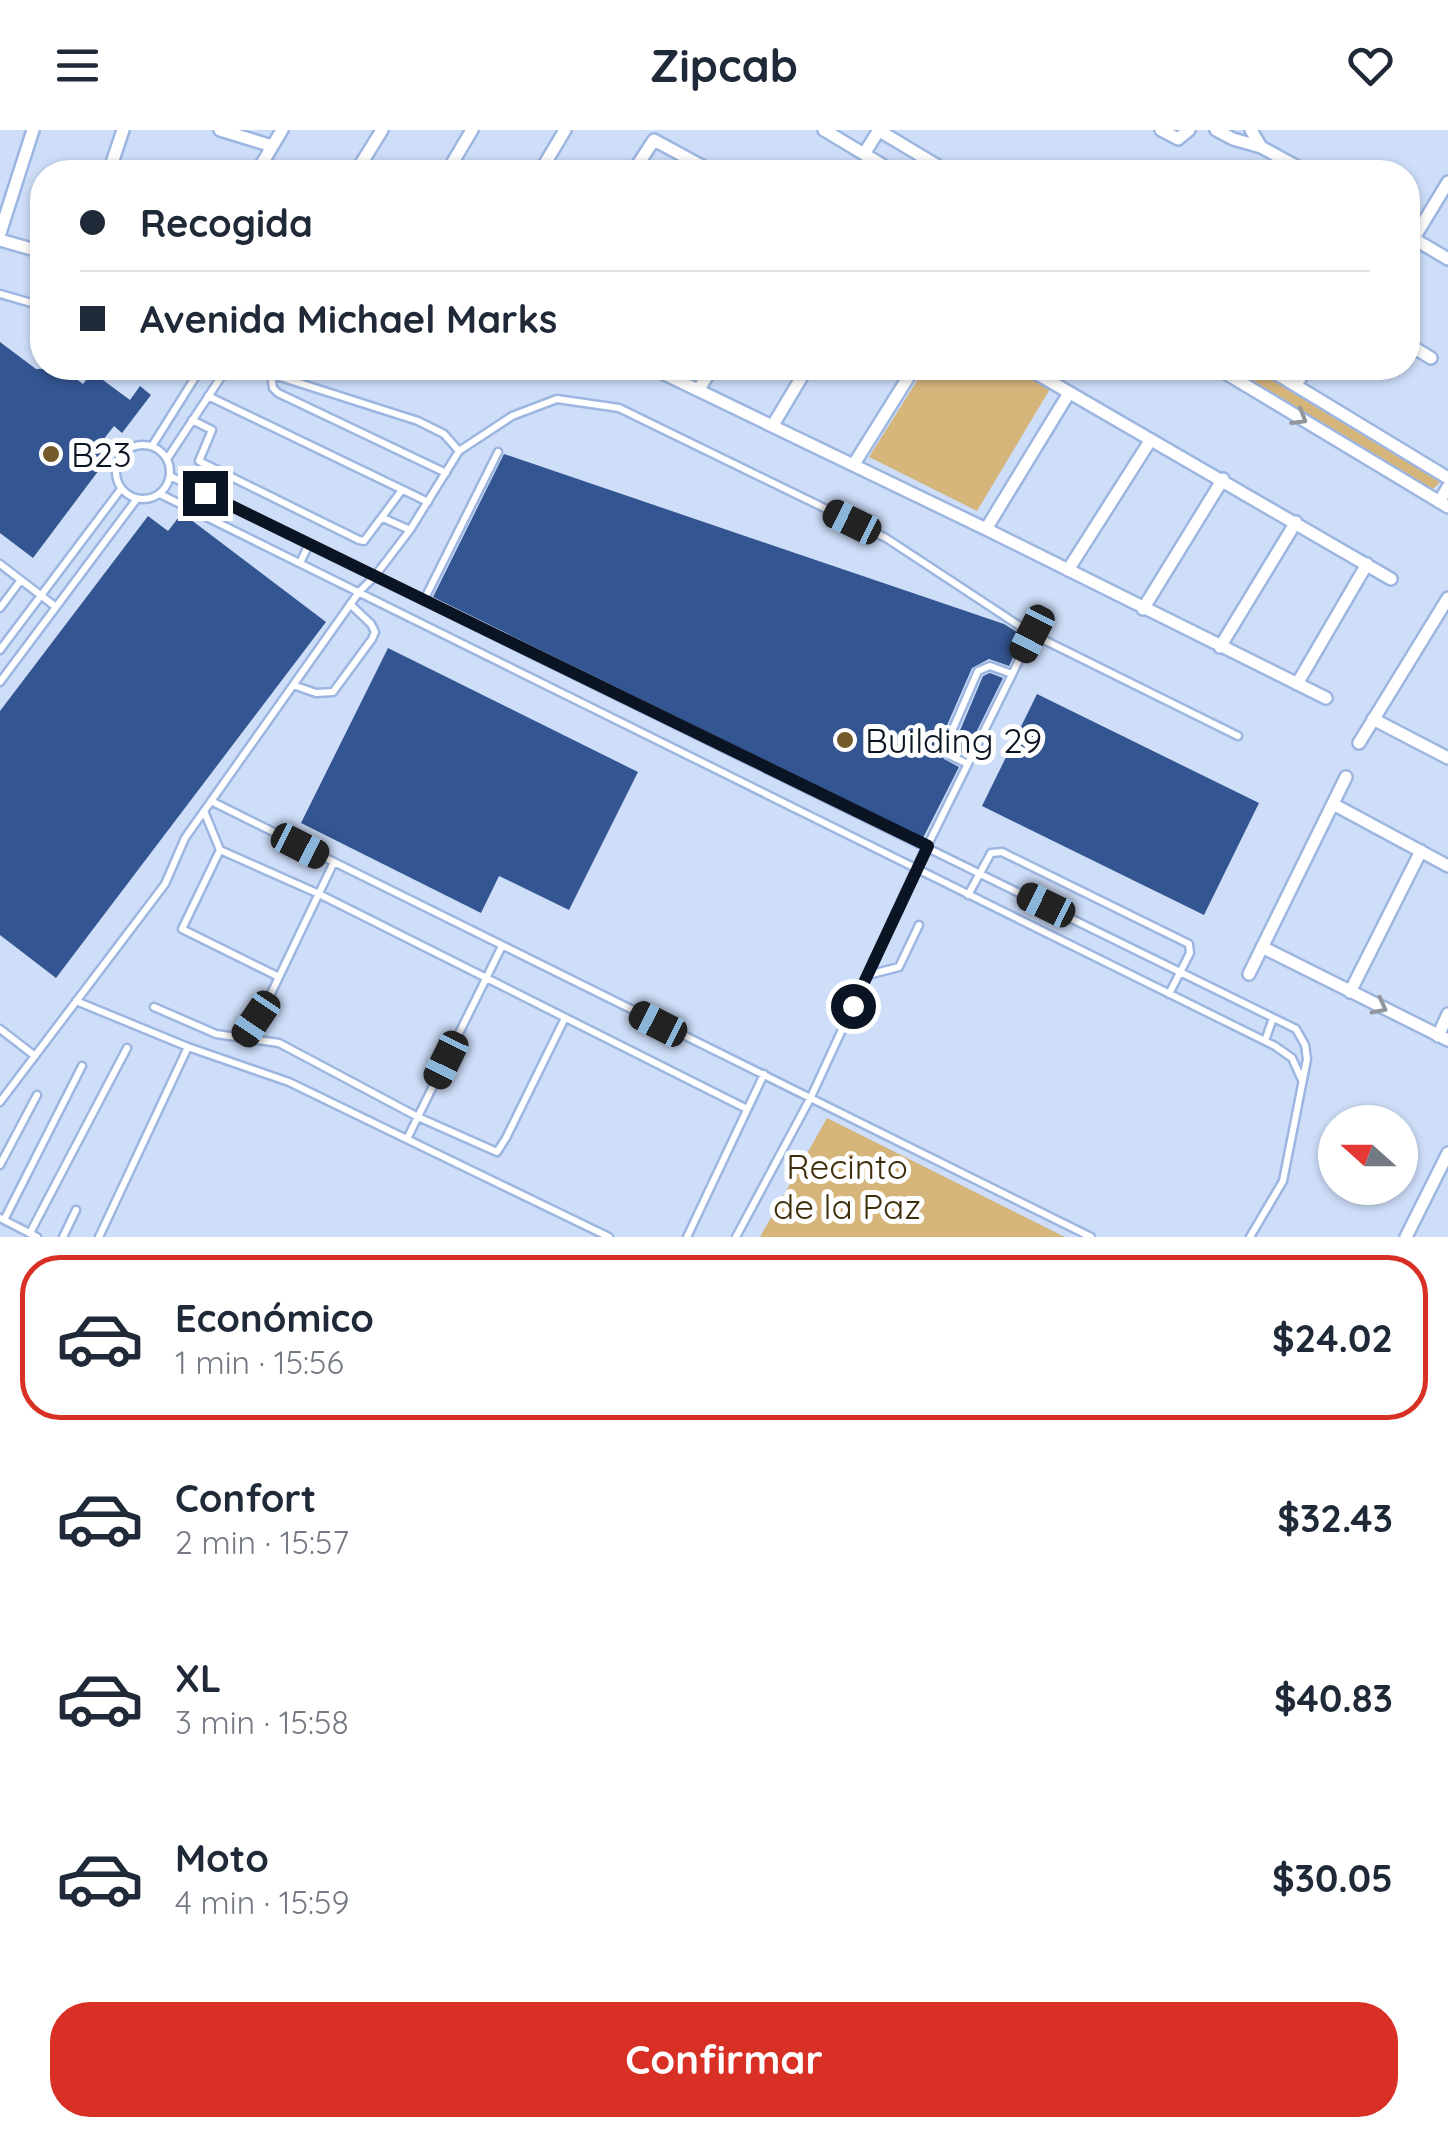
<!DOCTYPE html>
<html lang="es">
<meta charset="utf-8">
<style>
:root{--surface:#fff;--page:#f2f2f3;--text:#1f2937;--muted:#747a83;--line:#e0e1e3;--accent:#d93025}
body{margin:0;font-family:Quicksand,sans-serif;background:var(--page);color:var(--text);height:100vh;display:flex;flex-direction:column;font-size:38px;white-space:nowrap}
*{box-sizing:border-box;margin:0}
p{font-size:32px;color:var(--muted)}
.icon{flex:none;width:55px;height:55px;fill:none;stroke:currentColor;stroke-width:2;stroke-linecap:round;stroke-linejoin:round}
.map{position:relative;height:1107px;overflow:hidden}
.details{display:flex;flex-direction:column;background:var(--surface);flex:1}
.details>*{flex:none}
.hud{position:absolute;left:30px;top:30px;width:1390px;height:220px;border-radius:40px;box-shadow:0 2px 8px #0004;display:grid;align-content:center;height:220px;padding:0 50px;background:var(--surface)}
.needle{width:65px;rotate:291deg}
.tools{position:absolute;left:1318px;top:975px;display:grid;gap:20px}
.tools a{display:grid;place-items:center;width:100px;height:100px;border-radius:50%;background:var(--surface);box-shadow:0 2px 8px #0004;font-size:50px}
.end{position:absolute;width:45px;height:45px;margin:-22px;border:12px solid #0b1423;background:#fff;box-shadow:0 0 0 5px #fff}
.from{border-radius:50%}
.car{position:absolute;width:30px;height:60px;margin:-30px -15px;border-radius:12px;box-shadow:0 0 8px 2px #0007;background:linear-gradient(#222 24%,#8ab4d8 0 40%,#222 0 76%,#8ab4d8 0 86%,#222 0)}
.hud b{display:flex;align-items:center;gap:35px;height:95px;font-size:38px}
.hud b+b{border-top:2px solid var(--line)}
.hud i{width:25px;height:25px;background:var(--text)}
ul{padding:18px 0 0;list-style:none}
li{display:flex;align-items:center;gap:30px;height:165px;margin:0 20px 15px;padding:0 30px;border:5px solid transparent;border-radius:40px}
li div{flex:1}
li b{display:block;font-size:38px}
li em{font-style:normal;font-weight:700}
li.selected{border-color:var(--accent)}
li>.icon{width:90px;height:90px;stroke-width:1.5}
.action{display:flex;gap:20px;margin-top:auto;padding:20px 50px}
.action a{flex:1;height:115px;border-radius:40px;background:var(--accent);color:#fff;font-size:40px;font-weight:700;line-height:115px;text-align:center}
header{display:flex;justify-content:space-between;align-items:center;height:130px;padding:0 50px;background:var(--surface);font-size:45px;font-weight:700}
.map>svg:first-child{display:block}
.green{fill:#d6b57b}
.building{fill:#335591}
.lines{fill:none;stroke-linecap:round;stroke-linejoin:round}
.lane-casing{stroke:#9db6e1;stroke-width:11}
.street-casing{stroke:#9db6e1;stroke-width:16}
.lane{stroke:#fff;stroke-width:6}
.street{stroke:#fff;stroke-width:11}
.oneway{stroke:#91959c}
.route{stroke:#0b1423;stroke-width:12}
.poi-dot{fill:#735a2b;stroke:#fefefe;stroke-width:4}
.labels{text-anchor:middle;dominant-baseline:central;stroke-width:10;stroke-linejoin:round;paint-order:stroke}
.poi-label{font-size:35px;fill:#0b1423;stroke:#fefefe;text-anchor:start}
.park-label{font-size:35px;fill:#402f0d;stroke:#fefefe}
</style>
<header><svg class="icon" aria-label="menu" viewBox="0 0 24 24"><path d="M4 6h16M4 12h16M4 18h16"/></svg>Zipcab<svg class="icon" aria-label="heart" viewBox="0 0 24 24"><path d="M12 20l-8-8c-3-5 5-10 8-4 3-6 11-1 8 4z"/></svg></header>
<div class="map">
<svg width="1448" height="1107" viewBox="0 0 1448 1107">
<rect width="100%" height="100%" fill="#cedef9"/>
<!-- green -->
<path class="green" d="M925 238H1014L1050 259 977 381 869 327Z
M1225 238H1253L1441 351 1432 360Z
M827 988 1065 1107H760Z"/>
<!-- building -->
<path class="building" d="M0 212 36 239 61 238 83 254 92 242 130 270 140 256 151 265 122 303 114 296 96 319 108 328 33 428 0 403Z
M504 324 1004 494 1023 506 1009 536 989 529 972 538 938 616 944 629 959 637 923 708 433 467Z
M182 383 326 492 56 848 0 805V581L148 386 168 401Z
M388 518 638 642 569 780 499 746 481 783 301 693Z
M990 543 1003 548 965 625 953 617 983 546Z
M1037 564 1259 673 1204 785 982 676Z"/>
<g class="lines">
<!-- lane casing -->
<g class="lane-casing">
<path id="lane" d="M0 164 42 176
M252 238 418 291 444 304 459 321
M271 244 273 258 278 263 446 343
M208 266 428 372
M192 290 212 300 199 331 359 410 364 411 402 360
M116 342a27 27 0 1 1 54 0a27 27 0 1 1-54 0Z
M152 316 201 238
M167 329 227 238
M170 346 1296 899 1305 915 1307 929 1283 1051 1250 1107
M160 364 1275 916 1292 928 1302 950
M383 388 410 400
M300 433 309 414
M0 434 56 477
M424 470 498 322
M0 478 21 450
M1032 504 1238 606
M0 520 121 359
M0 552 136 370
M293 555 316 563 333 562 372 509 375 502 371 494 350 474
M968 634 949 625 945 617 978 541 990 536 1012 544
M211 671 1091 1107
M204 681 220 720 182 799 279 847
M220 720 319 764 747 979
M968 765 991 723 1002 722 1189 814 1190 823 1169 864
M868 845 899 837 919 795
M76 871 188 917 289 952 609 1107
M154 877 216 904 279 913 418 987 497 1022 506 1008 565 888
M0 899 35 926
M244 906 267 872 334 732
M1265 911 1273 888
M0 972 165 754 185 708 359 462 375 446 410 400 459 321 512 286 557 269 619 278 886 408 1032 504 916 739 811 967 736 1107
M407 1009 502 816
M0 1035 37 965
M0 1088 37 1107
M4 1090 82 936
M30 1103 127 918
M63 1107 76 1080
M99 1107 188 917
M687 1107 764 944"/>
</g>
<!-- street casing -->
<g class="street-casing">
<path id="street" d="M220 0 272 16
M824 0 894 42
M878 0 948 42
M1161 0 1178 9 1189 0
M1216 0 1233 9 1261 17 1251 0
M1261 17 1307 42
M864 24 879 0
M109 42 123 0
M257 42 282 0
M356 42 382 0
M447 42 472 0
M540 42 565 0
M633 42 654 10 713 42
M0 103 33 0
M1409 106 1448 129
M1414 108 1448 52
M0 110 42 122
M1408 214 1431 228
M652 238 986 399 1326 568
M1027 238 1391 449
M1217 238 1448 377
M1267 238 1448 348
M1295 255 1308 238
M699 259 712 238
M773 295 807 238
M854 334 914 238
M1439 372 1448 357
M986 399 1069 263
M1068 440 1150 311
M1143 479 1223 349
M1220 517 1296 392
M1297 554 1367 434
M1373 589 1448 628
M1359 613 1448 468
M1333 674 1448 736
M1262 817 1448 910
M1249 844 1346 647
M1350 862 1421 721
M1438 906 1448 884
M1406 1107 1448 1023"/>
</g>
<!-- lane -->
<use href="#lane" class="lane"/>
<!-- street -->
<use href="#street" class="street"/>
</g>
<!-- one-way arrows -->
<defs><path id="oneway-chevron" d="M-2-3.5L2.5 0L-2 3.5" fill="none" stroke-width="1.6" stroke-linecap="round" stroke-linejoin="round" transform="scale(2.5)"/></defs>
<g class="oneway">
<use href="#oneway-chevron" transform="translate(1300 288) rotate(31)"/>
<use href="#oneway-chevron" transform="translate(1380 877) rotate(27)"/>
</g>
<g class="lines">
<!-- route -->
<path class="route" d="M205 363 928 716 853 876"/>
</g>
<!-- markers -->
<g class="poi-dot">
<circle cx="51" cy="324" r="10"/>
<circle cx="845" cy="610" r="10"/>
</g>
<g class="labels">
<!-- poi labels -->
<g class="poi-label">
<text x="71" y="324">B23</text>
<text x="865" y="610">Building 29</text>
</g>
<!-- park labels -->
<g class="park-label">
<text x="847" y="1036">Recinto<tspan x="847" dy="40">de la Paz</tspan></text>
</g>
</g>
</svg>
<div class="tools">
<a><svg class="needle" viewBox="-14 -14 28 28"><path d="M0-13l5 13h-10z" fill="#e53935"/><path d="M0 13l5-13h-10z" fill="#747a83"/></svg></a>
</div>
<i class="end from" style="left:853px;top:876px"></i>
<i class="end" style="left:205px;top:363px"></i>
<i class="car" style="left:852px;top:392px;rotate:296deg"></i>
<i class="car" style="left:1032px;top:504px;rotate:207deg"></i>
<i class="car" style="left:300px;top:716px;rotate:117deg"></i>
<i class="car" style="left:1046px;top:775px;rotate:296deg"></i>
<i class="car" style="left:256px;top:889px;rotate:214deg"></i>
<i class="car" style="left:658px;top:894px;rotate:297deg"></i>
<i class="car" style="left:446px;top:930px;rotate:206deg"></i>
<div class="hud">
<b><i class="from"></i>Recogida</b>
<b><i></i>Avenida Michael Marks</b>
</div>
</div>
<section class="details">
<ul>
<li class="selected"><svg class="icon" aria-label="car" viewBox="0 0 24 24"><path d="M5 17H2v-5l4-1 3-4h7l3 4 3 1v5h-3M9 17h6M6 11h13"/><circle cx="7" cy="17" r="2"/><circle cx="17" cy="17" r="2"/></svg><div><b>Económico</b><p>1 min · 15:56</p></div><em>$24.02</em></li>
<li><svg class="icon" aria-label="car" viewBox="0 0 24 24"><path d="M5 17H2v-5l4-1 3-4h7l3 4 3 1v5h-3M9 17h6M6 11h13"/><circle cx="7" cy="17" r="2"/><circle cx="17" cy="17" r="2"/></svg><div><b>Confort</b><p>2 min · 15:57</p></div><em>$32.43</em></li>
<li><svg class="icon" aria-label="car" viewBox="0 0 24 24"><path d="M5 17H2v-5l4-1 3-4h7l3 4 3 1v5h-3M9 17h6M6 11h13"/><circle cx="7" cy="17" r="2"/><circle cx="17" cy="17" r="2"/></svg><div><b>XL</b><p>3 min · 15:58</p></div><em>$40.83</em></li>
<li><svg class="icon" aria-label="car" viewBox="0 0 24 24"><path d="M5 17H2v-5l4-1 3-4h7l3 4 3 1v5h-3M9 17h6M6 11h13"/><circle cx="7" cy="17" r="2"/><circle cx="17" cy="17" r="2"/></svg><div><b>Moto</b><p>4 min · 15:59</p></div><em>$30.05</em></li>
</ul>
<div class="action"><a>Confirmar</a></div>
</section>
